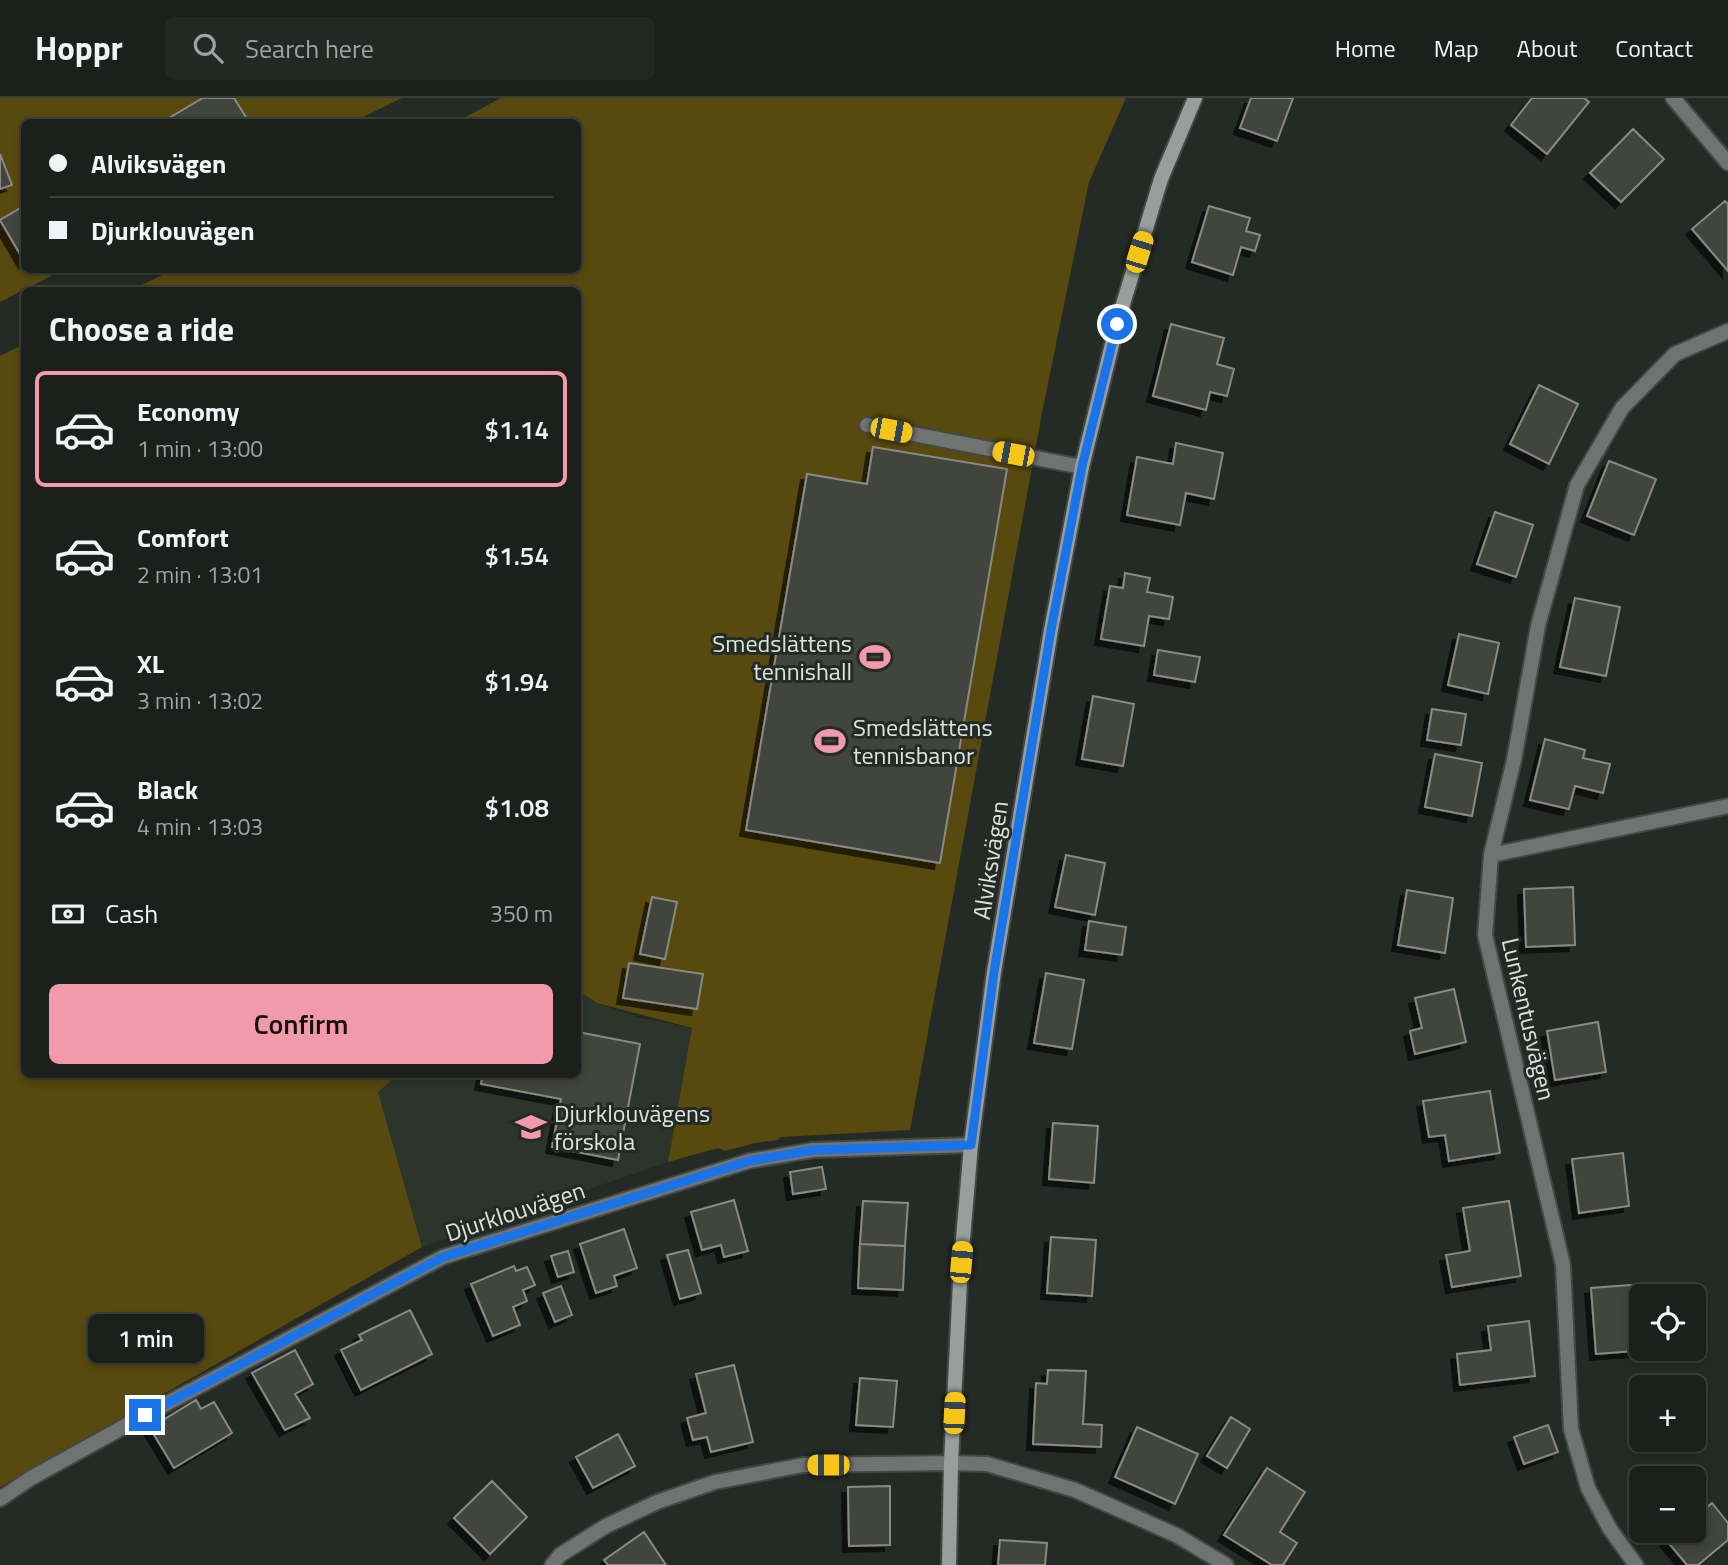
<!DOCTYPE html>
<meta charset="utf-8">
<style>
:root{--surface:#1b201c;--page:#242825;--text:#f1f3f6;--muted:#a0a3a3;--line:#393e3b;--accent:#f39aaa}
body{margin:0;font-family:"Titillium Web",sans-serif;background:var(--page);color:var(--text);height:100vh;display:flex;flex-direction:column;font-size:26px;white-space:nowrap}
*{box-sizing:border-box;margin:0}
p{font-size:23px;color:var(--muted)}
.icon{flex:none;width:38px;height:38px;fill:none;stroke:currentColor;stroke-width:2;stroke-linecap:round;stroke-linejoin:round}
.map{position:relative;flex:1;overflow:hidden}
.drawer{position:absolute;left:21px;top:189px;width:560px;height:791px;display:flex;flex-direction:column;background:var(--surface);border-radius:10px;box-shadow:0 4px 10px #0003,0 0 0 2px var(--line)}
.drawer>*{flex:none}
.hud{position:absolute;left:21px;top:21px;width:560px;height:154px;border-radius:10px;box-shadow:0 4px 10px #0003,0 0 0 2px var(--line);display:grid;align-content:center;height:154px;padding:0 28px;background:var(--surface)}
.fabs{position:absolute;left:1629px;top:1186px;display:grid;gap:14px}
.fabs a{display:grid;place-items:center;width:77px;height:77px;border-radius:10px;background:var(--surface);box-shadow:0 4px 10px #0003,0 0 0 2px var(--line);font-size:35px}
.end{position:absolute;width:32px;height:32px;margin:-16px;border:9px solid #1a73e8;background:#fff;box-shadow:0 0 0 4px #fff}
.from{border-radius:50%}
.bubble{position:absolute;height:49px;border-radius:10px;background:var(--surface);box-shadow:0 4px 10px #0003,0 0 0 2px var(--line);font-size:23px;font-weight:600;line-height:49px;text-align:center}
.car{position:absolute;width:21px;height:42px;margin:-21px -10px;border-radius:9px;box-shadow:0 0 5px 2px #0007;background:linear-gradient(#f5c518 24%,#345 0 40%,#f5c518 0 76%,#345 0 86%,#f5c518 0)}
.hud b{display:flex;align-items:center;gap:24px;height:66px;font-size:26px}
.hud b+b{border-top:2px solid var(--line)}
.hud i{width:18px;height:18px;background:var(--text)}
ul{padding:0;list-style:none}
li{display:flex;align-items:center;gap:21px;height:116px;margin:0 14px 10px;padding:0 14px;border:4px solid transparent;border-radius:10px}
li div{flex:1}
li b{display:block;font-size:26px}
li em{font-style:normal;font-weight:600}
li.on{border-color:var(--accent)}
li>.icon{width:63px;height:63px;stroke-width:1.5}
h2{padding:0 28px;font-size:32px;line-height:84px}
.pay{display:flex;align-items:center;gap:18px;height:77px;padding:0 28px;font-size:26px}
.pay p{margin-inline-start:auto}
.action{display:flex;gap:14px;margin-top:auto;padding:14px 28px}
.action a{flex:1;height:80px;border-radius:10px;background:var(--accent);color:#111;font-size:28px;font-weight:600;line-height:80px;text-align:center}
header{display:flex;align-items:center;gap:42px;box-sizing:border-box;height:98px;padding:0 35px;background:var(--surface);border-bottom:2px solid var(--line)}
header strong{font-size:33px}
nav{display:flex;gap:38px;margin-inline-start:auto;font-size:24px}
.search{width:490px;height:63px;background:var(--page);display:flex;align-items:center;gap:18px;box-sizing:border-box;padding:0 24px;border-radius:10px;color:var(--muted);font-size:26px}
.map>svg:first-child{display:block}
.built{fill:#2b352c}
.green{fill:#58490f}
.building{fill:#42443d;stroke:#888a83;stroke-width:2;filter:url(#shadow)}
.lines{fill:none;stroke-linecap:round;stroke-linejoin:round}
.lane-casing{stroke:#424843;stroke-width:18}
.street-casing{stroke:#424843;stroke-width:18}
.secondary-casing{stroke:#424843;stroke-width:18}
.lane{stroke:#6f7372;stroke-width:14}
.street{stroke:#6f7372;stroke-width:14}
.secondary{stroke:#979e9c;stroke-width:14}
.route{stroke:#1a73e8;stroke-width:9}
.labels{text-anchor:middle;dominant-baseline:central;stroke-width:6;stroke-linejoin:round;paint-order:stroke}
.poi-label{font-size:24px;fill:#dfe3e0;stroke:#242a25;text-anchor:start}
.street-label{font-size:24px;fill:#dfe3e0;stroke:#242a25}
</style>
<header>
<strong>Hoppr</strong>
<div class="search"><svg class="icon" aria-label="search" viewBox="0 0 24 24"><circle cx="10" cy="10" r="6"/><path d="M15 15l6 6"/></svg>Search here</div>
<nav><a>Home</a><a>Map</a><a>About</a><a>Contact</a></nav>
</header>
<div class="map">
<svg width="1728" height="1467" viewBox="0 0 1728 1467">
<defs>
<filter id="shadow"><feDropShadow dx="-6" dy="6" stdDeviation="0" flood-color="#0009"/></filter>
</defs>
<rect width="100%" height="100%" fill="#242a25"/>
<!-- built -->
<path class="built" d="M578 892 597 905 640 920 692 930 668 1064 422 1149 378 994 398 977 578 976Z"/>
<!-- green -->
<path class="green" d="M0 0H402L353 24H24V172H63L0 204Z
M501 0H1126L1089 84 1042 315 910 1032 781 1039 778 1042 755 1045 725 1053 718 1050 668 1064 692 930 597 905 578 892V192H131L173 172H578V24H456Z
M24 246V976L398 977 378 994 422 1149 0 1389V258Z"/>
<!-- building -->
<path class="building" d="M203 0H234L249 24H162Z
M1251 0H1293L1277 43 1240 30Z
M1532 0H1584L1589 4 1547 56 1511 27Z
M1633 31 1664 61 1621 104 1590 75Z
M0 56 12 87 0 91Z
M1725 103 1728 106V173L1692 131Z
M24 108V163L0 122Z
M1209 108 1250 120 1246 133 1260 137 1255 153 1241 149 1233 177 1192 164Z
M1171 226 1224 240 1217 266 1234 271 1227 298 1210 294 1206 312 1153 298Z
M1539 287 1578 306 1549 366 1510 346Z
M1176 345 1223 355 1214 401 1186 395 1180 427 1127 417 1137 359 1173 366Z
M873 349 1007 371 940 765 746 732 807 376 867 386Z
M1609 363 1656 381 1634 437 1587 418Z
M1495 414 1533 427 1516 479 1477 466Z
M1125 475 1150 480 1147 494 1173 499 1169 521 1149 518 1144 548 1101 541 1110 488 1123 490Z
M1575 500 1620 509 1606 578 1560 569Z
M1459 536 1499 545 1488 596 1448 587Z
M1158 552 1200 559 1195 584 1154 577Z
M1093 598 1134 606 1123 668 1082 661Z
M1432 611 1466 616 1461 647 1427 642Z
M1545 641 1585 652 1583 660 1610 666 1603 695 1575 688 1569 711 1530 702Z
M1435 656 1482 665 1472 718 1425 709Z
M1066 757 1105 765 1095 817 1055 809Z
M1573 789 1575 847 1526 849 1524 791Z
M1407 792 1453 800 1445 855 1398 847Z
M652 799 677 804 665 861 640 856Z
M1089 823 1126 829 1122 857 1085 852Z
M629 865 703 876 697 911 623 900Z
M1046 875 1084 882 1072 951 1034 945Z
M1454 891 1466 944 1415 956 1410 933 1422 930 1415 900Z
M1598 924 1606 974 1555 982 1547 933Z
M578 934 640 946 618 1062 552 1049 561 1001 481 986 483 976H578Z
M1490 993 1500 1055 1449 1063 1445 1037 1429 1039 1423 1003Z
M1053 1025 1098 1028 1094 1085 1049 1081Z
M1623 1055 1629 1108 1579 1115 1572 1061Z
M822 1069 826 1091 793 1096 790 1074Z
M734 1102 748 1153 724 1159 721 1147 702 1152 691 1114Z
M863 1103 908 1105 905 1148 860 1146Z
M1509 1103 1521 1178 1452 1189 1446 1157 1470 1153 1463 1110Z
M624 1131 637 1170 614 1178 617 1188 596 1195 580 1146Z
M1051 1139 1096 1142 1092 1198 1047 1195Z
M860 1146 905 1148 903 1192 858 1190Z
M688 1152 701 1195 680 1201 667 1157Z
M568 1153 574 1174 558 1179 551 1158Z
M514 1168 516 1173 527 1169 535 1187 523 1192 527 1203 513 1209 520 1227 493 1238 471 1186Z
M1643 1186 1644 1199H1642V1251L1648 1252 1596 1256 1591 1190Z
M561 1188 572 1217 555 1224 543 1195Z
M410 1212 432 1256 361 1292 341 1252 362 1242 359 1237Z
M1529 1223 1535 1278 1460 1287 1457 1256 1491 1252 1488 1228Z
M295 1252 313 1286 295 1296 310 1320 285 1332 252 1275Z
M734 1267 753 1344 711 1354 707 1339 693 1342 687 1320 706 1315 696 1276Z
M1048 1272 1086 1273 1083 1326 1102 1327 1101 1349 1033 1346 1036 1285 1047 1286Z
M860 1280 897 1283 893 1329 856 1327Z
M196 1302 201 1311 214 1304 232 1335 174 1370 150 1330Z
M1231 1319 1250 1331 1227 1370 1207 1358Z
M1548 1327 1558 1354 1524 1366 1514 1339Z
M1137 1329 1198 1356 1175 1406 1115 1379Z
M618 1336 635 1368 593 1390 576 1359Z
M1267 1370 1305 1394 1280 1434 1297 1445 1283 1467H1272L1224 1437Z
M492 1383 527 1419 490 1456 454 1420Z
M890 1388V1447L849 1448 848 1389Z
M1712 1405 1728 1425V1442L1698 1467H1687L1666 1442 1677 1433H1694V1420Z
M644 1434 666 1467H608L604 1462Z
M1000 1442 1047 1445 1045 1467H998Z"/>
<g class="lines">
<!-- lane casing -->
<g class="lane-casing">
<path id="lane" d="M867 327 1082 369"/>
</g>
<!-- street casing -->
<g class="street-casing">
<path id="street" d="M1673 0 1728 65
M1491 757 1728 708
M0 1401 31 1380 145 1317 443 1159 749 1063 813 1052 971 1047
M552 1467 560 1457 606 1428 657 1404 715 1384 803 1367 951 1365 987 1366 1075 1392 1176 1437 1226 1467
M1636 1467 1610 1431 1588 1390 1571 1331 1563 1167 1485 837 1491 757 1514 662 1538 528 1577 387 1622 310 1675 256 1728 233"/>
</g>
<!-- secondary casing -->
<g class="secondary-casing">
<path id="secondary" d="M949 1467 951 1365 961 1164 971 1047 994 874 1051 532 1082 369 1117 226 1161 81 1195 0"/>
</g>
<!-- lane -->
<use href="#lane" class="lane"/>
<!-- street -->
<use href="#street" class="street"/>
<!-- secondary -->
<use href="#secondary" class="secondary"/>
</g>
<g class="lines">
<!-- route -->
<path class="route" d="M145 1317 443 1159 749 1063 813 1052 971 1047 994 874 1051 532 1082 369 1117 226"/>
</g>
<!-- icons -->
<defs>
<g id="stadium-bare" transform="scale(2.415)"><path d="M0-5a6.5 5 0 1 0 0 10a6.5 5 0 1 0 0-10ZM-3.5-1.8h7v3.6h-7Z" fill="#f39aaa" stroke="#242a25" stroke-width="2.5" paint-order="stroke"/></g>
<g id="school-bare" transform="scale(2.415)"><path d="M0-5L7-2L0 1L-7-2ZM-4 1L0 2.5L4 1V4Q0 6-4 4Z" fill="#f39aaa" stroke="#242a25" stroke-width="2.5" paint-order="stroke"/></g>
</defs>
<g fill-rule="evenodd">
<use href="#stadium-bare" x="875" y="559"/>
<use href="#stadium-bare" x="830" y="643"/>
<use href="#school-bare" x="531" y="1029"/>
</g>
<g class="labels">
<!-- poi labels -->
<g class="poi-label">
<text x="852" y="545" text-anchor="end">Smedslättens<tspan x="852" dy="28">tennishall</tspan></text>
<text x="853" y="629">Smedslättens<tspan x="853" dy="28">tennisbanor</tspan></text>
<text x="554" y="1015">Djurklouvägens<tspan x="554" dy="28">förskola</tspan></text>
</g>
<!-- street labels -->
<g class="street-label">
<text transform="translate(990 762) rotate(-81)">Alviksvägen</text>
<text transform="translate(1529 921) rotate(77)">Lunkentusvägen</text>
<text transform="translate(515 1113) rotate(-18)">Djurklouvägen</text>
</g>
</g>
</svg>
<div class="fabs">
<a><svg class="icon" aria-label="locate" viewBox="0 0 24 24"><circle cx="12" cy="12" r="6"/><path d="M12 2v4M12 18v4M2 12h4M18 12h4"/></svg></a>
<a>+</a>
<a>−</a>
</div>
<i class="end from" style="left:1117px;top:226px"></i>
<i class="end" style="left:145px;top:1317px"></i>
<div class="bubble" style="left:88px;top:1216px;width:116px">1 min</div>
<i class="car" style="left:1139px;top:154px;rotate:17deg"></i>
<i class="car" style="left:891px;top:332px;rotate:101deg"></i>
<i class="car" style="left:1013px;top:356px;rotate:281deg"></i>
<i class="car" style="left:961px;top:1164px;rotate:5deg"></i>
<i class="car" style="left:954px;top:1315px;rotate:3deg"></i>
<i class="car" style="left:828px;top:1367px;rotate:270deg"></i>
<div class="hud">
<b><i class="from"></i>Alviksvägen</b>
<b><i></i>Djurklouvägen</b>
</div>
<section class="drawer">
<h2>Choose a ride</h2>
<ul>
<li class="on"><svg class="icon" aria-label="car" viewBox="0 0 24 24"><path d="M5 17H2v-5l4-1 3-4h7l3 4 3 1v5h-3M9 17h6M6 11h13"/><circle cx="7" cy="17" r="2"/><circle cx="17" cy="17" r="2"/></svg><div><b>Economy</b><p>1 min · 13:00</p></div><em>$1.14</em></li>
<li><svg class="icon" aria-label="car" viewBox="0 0 24 24"><path d="M5 17H2v-5l4-1 3-4h7l3 4 3 1v5h-3M9 17h6M6 11h13"/><circle cx="7" cy="17" r="2"/><circle cx="17" cy="17" r="2"/></svg><div><b>Comfort</b><p>2 min · 13:01</p></div><em>$1.54</em></li>
<li><svg class="icon" aria-label="car" viewBox="0 0 24 24"><path d="M5 17H2v-5l4-1 3-4h7l3 4 3 1v5h-3M9 17h6M6 11h13"/><circle cx="7" cy="17" r="2"/><circle cx="17" cy="17" r="2"/></svg><div><b>XL</b><p>3 min · 13:02</p></div><em>$1.94</em></li>
<li><svg class="icon" aria-label="car" viewBox="0 0 24 24"><path d="M5 17H2v-5l4-1 3-4h7l3 4 3 1v5h-3M9 17h6M6 11h13"/><circle cx="7" cy="17" r="2"/><circle cx="17" cy="17" r="2"/></svg><div><b>Black</b><p>4 min · 13:03</p></div><em>$1.08</em></li>
</ul>
<div class="pay"><svg class="icon" aria-label="cash" viewBox="0 0 24 24"><path d="M3 7h18v10H3z"/><circle cx="12" cy="12" r="2"/></svg>Cash<p>350 m</p></div>
<div class="action"><a>Confirm</a></div>
</section>
</div>
